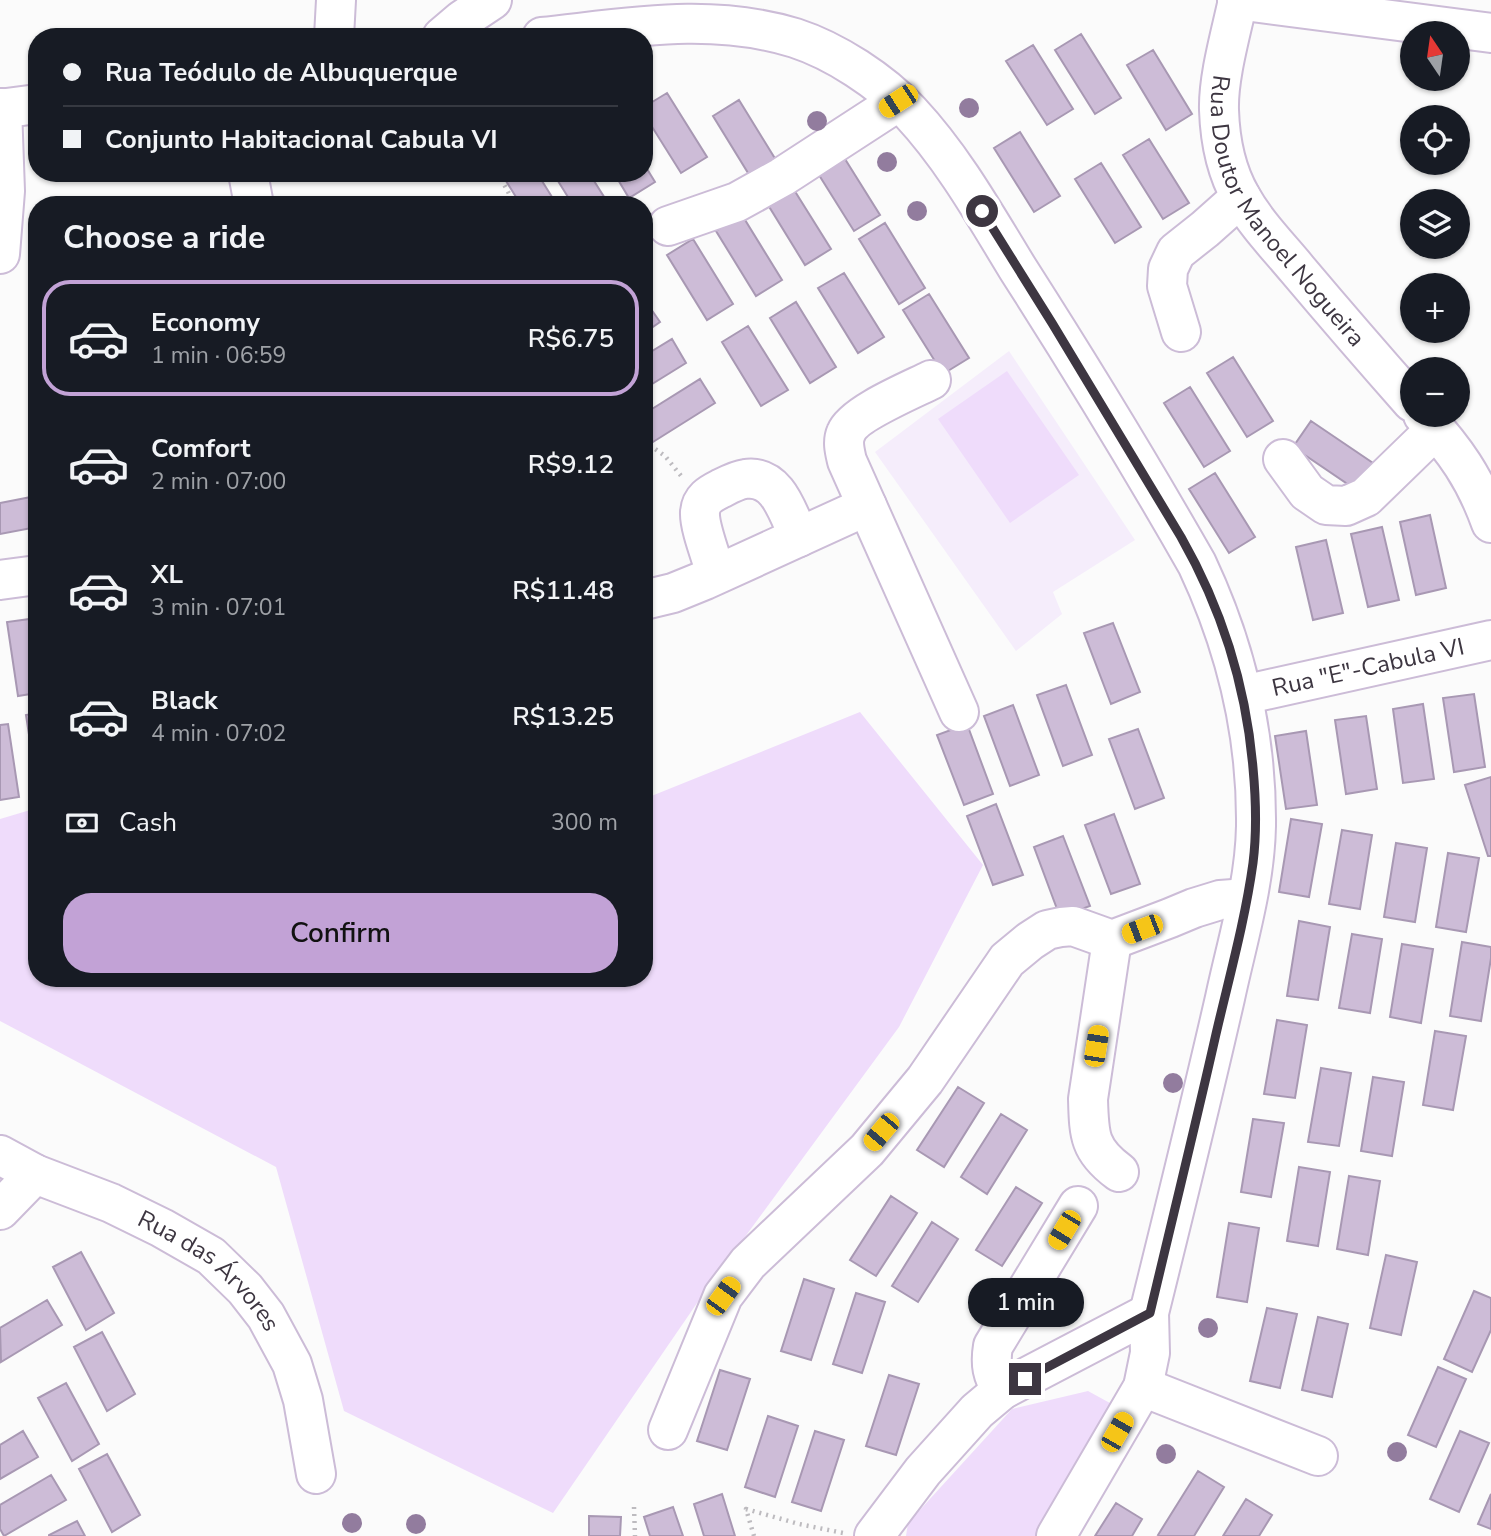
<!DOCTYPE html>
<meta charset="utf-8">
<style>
:root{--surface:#171b24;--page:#20242c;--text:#f1f3f6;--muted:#9ea1a6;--line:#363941;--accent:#c2a2d6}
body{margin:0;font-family:"Nunito Sans",sans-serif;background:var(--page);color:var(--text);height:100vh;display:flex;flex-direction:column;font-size:26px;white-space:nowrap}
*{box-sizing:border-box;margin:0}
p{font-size:23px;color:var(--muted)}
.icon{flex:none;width:38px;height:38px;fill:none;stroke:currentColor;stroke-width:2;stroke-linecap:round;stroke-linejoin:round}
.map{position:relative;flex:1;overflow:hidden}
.side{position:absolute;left:28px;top:196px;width:625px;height:791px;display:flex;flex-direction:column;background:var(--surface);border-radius:28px;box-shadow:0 2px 5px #0004}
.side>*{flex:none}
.top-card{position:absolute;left:28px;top:28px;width:625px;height:154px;border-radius:28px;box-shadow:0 2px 5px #0004;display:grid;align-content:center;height:154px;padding:0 35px;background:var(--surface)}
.needle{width:46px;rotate:347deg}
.buttons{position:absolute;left:1400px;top:21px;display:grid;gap:14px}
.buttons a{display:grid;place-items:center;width:70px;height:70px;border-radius:50%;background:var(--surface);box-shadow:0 2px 5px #0004;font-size:35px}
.end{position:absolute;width:32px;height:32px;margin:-16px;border:9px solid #3d3641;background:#fff;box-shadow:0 0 0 4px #fff}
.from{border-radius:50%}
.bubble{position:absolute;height:49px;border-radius:24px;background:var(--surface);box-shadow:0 2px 5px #0004;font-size:23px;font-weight:600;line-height:49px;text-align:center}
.car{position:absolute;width:21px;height:42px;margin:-21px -10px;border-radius:9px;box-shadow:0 0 5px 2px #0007;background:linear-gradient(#f5c518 24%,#345 0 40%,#f5c518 0 76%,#345 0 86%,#f5c518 0)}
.top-card b{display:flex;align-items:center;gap:24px;height:66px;font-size:26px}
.top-card b+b{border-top:2px solid var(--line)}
.top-card i{width:18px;height:18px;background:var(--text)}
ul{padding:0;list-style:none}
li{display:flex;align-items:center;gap:21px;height:116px;margin:0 14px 10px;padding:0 21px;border:4px solid transparent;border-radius:28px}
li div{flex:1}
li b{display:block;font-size:26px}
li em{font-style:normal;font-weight:600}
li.active{border-color:var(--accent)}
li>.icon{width:63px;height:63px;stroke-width:1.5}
h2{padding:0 35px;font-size:32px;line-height:84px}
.pay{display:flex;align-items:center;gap:18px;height:77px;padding:0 35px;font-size:26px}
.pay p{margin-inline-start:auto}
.action{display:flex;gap:14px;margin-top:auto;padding:14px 35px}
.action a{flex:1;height:80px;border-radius:28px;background:var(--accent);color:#111;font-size:28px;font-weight:600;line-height:80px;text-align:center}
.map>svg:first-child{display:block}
.built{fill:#f5edfb}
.green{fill:#efdcfb}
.building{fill:#cdbcd7;stroke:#a898b3;stroke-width:2}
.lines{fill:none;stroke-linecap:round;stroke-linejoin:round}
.minor-casing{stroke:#ccbcd7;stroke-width:42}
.path{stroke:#bdbbbf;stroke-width:4.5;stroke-dasharray:2 5;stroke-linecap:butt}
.minor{stroke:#fff;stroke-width:38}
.tree{fill:#927c9e}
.route{stroke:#3d3641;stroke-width:9}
.labels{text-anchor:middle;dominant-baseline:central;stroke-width:5;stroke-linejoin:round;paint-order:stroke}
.street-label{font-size:24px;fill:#3d3641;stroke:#fff}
</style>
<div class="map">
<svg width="1491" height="1536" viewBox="0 0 1491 1536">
<rect width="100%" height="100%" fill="#fbfbfb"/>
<!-- built -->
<path class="built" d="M1009 351 1135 540 1053 592 1062 614 1016 651 875 452Z"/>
<!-- green -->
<path class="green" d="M1007 371 1079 475 1010 523 938 419Z
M860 712 983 865 899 1027 706 1290 553 1513 344 1411 276 1167 0 1021V819L37 808V978H644V799Z
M1088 1391 1119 1408 1042 1536H906L908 1523 1012 1409Z"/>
<!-- building -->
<path class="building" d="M1081 34 1121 98 1095 114 1055 50Z
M1033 45 1073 109 1047 125 1006 61Z
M1153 50 1192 114 1166 130 1127 65Z
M667 93 707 157 681 173 644 114V107Z
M739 100 779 165 753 181 713 116Z
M1020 132 1060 196 1034 212 994 148Z
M1149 139 1189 203 1163 219 1123 155Z
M840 151 880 215 854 231 814 167Z
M1101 163 1141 227 1115 243 1075 179Z
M644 164 655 182 629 198 614 173H644Z
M501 173H537L557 205H521Z
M553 173H589L606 200 597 205H573Z
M791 185 831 249 805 265 765 200Z
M742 215 782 280 756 296 716 231Z
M885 223 925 288 899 304 859 239Z
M693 239 733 304 707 320 667 255Z
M844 273 884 337 858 353 818 288Z
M929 294 969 358 943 374 903 310Z
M644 299 660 322 644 333Z
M796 302 836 367 810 383 770 318Z
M748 326 788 390 761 406 722 342Z
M672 339 686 363 644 389V356Z
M1233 357 1273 421 1247 437 1207 373Z
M700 379 715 403 653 442 644 428V414Z
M1190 387 1230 451 1204 467 1164 403Z
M1311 421 1373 463 1355 489 1293 447Z
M1215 473 1255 537 1229 553 1189 489Z
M31 497 37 527 0 534V503Z
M1430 515 1446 588 1416 595 1400 522Z
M1382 527 1399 600 1368 607 1351 534Z
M1326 540 1343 613 1313 620 1296 547Z
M37 618V693L18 696 7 622Z
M1113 623 1140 692 1111 704 1084 633Z
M1066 685 1092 755 1063 766 1037 695Z
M1474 694 1485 767 1454 772 1443 698Z
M1423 704 1434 779 1403 783 1393 709Z
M1013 705 1039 775 1010 786 984 716Z
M37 713V787L26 715Z
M1366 716 1377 789 1346 794 1335 720Z
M8 724 19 797 0 800V725Z
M967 724 993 794 964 805 937 735Z
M1138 729 1164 798 1135 809 1109 739Z
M1306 731 1317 805 1286 809 1275 736Z
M1491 777V856H1488L1465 785Z
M996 804 1023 875 993 885 967 816Z
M1114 814 1140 884 1111 894 1085 825Z
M1291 819 1322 824 1309 897 1279 892Z
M1342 830 1372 835 1360 909 1329 904Z
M1063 836 1090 906 1060 917 1034 847Z
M1396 843 1427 848 1415 922 1384 917Z
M1448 853 1479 858 1466 932 1436 927Z
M1299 921 1330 927 1318 1000 1287 996Z
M1352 934 1382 939 1370 1013 1339 1008Z
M1462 942 1491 947V958L1481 1021 1450 1016Z
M1402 944 1433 949 1421 1023 1390 1017Z
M1277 1020 1307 1025 1295 1098 1264 1094Z
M1435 1031 1466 1036 1453 1110 1423 1105Z
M1321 1068 1351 1073 1339 1146 1308 1142Z
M1373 1077 1404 1082 1392 1156 1361 1151Z
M958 1087 984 1103 944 1167 917 1150Z
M1001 1114 1027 1130 987 1194 961 1177Z
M1253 1119 1284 1123 1271 1197 1241 1192Z
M1299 1167 1330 1172 1318 1246 1287 1241Z
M1349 1176 1380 1181 1368 1255 1337 1249Z
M1016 1187 1042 1203 1002 1266 976 1250Z
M891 1196 917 1213 876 1276 850 1260Z
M932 1222 958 1239 918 1302 892 1286Z
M1229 1223 1259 1228 1247 1302 1217 1297Z
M81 1252 114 1313 86 1330 53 1267Z
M1386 1255 1417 1262 1401 1335 1370 1328Z
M804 1279 834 1289 811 1360 781 1351Z
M1474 1291 1491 1298V1330L1472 1372 1444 1359Z
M856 1293 885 1302 862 1373 833 1364Z
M47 1300 62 1325 1 1362 0 1328Z
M1267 1308 1297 1314 1280 1388 1250 1381Z
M1318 1317 1348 1324 1332 1397 1302 1390Z
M102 1332 135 1394 107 1411 74 1347Z
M1438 1367 1466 1379 1436 1447 1408 1435Z
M720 1370 750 1379 727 1450 697 1441Z
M889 1375 919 1384 896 1455 866 1446Z
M66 1383 99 1444 72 1461 38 1398Z
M768 1416 798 1426 775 1497 745 1487Z
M23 1431 38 1457 0 1479V1445Z
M815 1431 844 1440 821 1511 792 1502Z
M1460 1431 1489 1443 1459 1512 1430 1499Z
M107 1454 140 1515 112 1532 79 1469Z
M1198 1471 1224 1487 1194 1536H1160L1158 1535Z
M51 1475 66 1500 4 1536 0 1529V1505Z
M722 1494 735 1536H704L694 1504Z
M1491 1494V1529L1478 1524Z
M1246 1499 1272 1515 1259 1536H1223Z
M1116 1503 1142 1519 1132 1536H1095Z
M673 1507 683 1536H650L644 1517Z
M589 1516 621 1517 620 1536H589Z
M77 1521 85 1536H49V1535Z"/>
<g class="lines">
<!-- minor casing -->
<g class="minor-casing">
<g id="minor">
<path d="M1237 0 1491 33"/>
<path id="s1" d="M1238 0C1231 33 1218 77 1219 110 1220 140 1226 171 1241 197 1256 224 1278 246 1297 269 1335 314 1373 358 1412 402"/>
<path d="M334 37 336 0"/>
<path d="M442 37 462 20 492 0"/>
<path d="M542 37C627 28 710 12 795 38 835 51 881 81 910 112 953 158 985 215 1018 269 1080 366 1140 464 1197 564 1236 647 1257 734 1256 826 1255 884 1237 942 1225 998 1201 1103 1175 1208 1149 1313L1150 1353 1143 1387 1056 1536"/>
<path d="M0 109 37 104"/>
<path d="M248 173 254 205"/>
<path d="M668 226 737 202 782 177 899 101"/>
<path d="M0 254 5 191 2 108"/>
<path d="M1181 332 1167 286 1168 269 1176 252 1205 229 1241 197"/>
<path d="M931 380C911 390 853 414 846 433 842 442 845 452 847 461L959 712"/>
<path d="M1423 415C1455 450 1475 478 1491 523"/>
<path d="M1283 459 1307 492 1326 505 1346 506 1366 497 1436 429"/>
<path d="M716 574C712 559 699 527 700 512 701 499 710 494 720 489 728 485 737 480 745 479 778 474 788 514 799 537"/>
<path d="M0 580 37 575"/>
<path d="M644 600 673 593 705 580 867 506"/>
<path id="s2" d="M1243 695 1491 640"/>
<path d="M1112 940 1088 1099C1089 1135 1089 1150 1119 1172"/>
<path id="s3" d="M0 1155 35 1174 111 1203 162 1228 211 1256 245 1289 266 1316 292 1364 303 1400 316 1474"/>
<path d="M0 1210 35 1174"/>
<path d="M1143 1387 1318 1456"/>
<path d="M1002 1390C992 1376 990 1364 993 1346L1078 1206"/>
<path d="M668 1430 723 1296 748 1263 867 1150 925 1080 1007 960 1030 941 1047 930 1061 927 1073 926 1112 940 1170 918 1194 908 1220 900 1247 898"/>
<path d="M874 1536 923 1471 977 1411 1002 1390 1149 1313"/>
</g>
</g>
<!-- path -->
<path class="path" d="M498 173 515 205
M644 441 665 456 682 477
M634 1507 635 1536
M754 1536 746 1509 799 1524 843 1533"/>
<!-- minor -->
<use href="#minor" class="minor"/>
</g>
<!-- trees -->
<g class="tree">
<circle cx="969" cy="108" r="10"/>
<circle cx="817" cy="121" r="10"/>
<circle cx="887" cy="162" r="10"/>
<circle cx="917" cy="211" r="10"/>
<circle cx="1173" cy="1083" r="10"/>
<circle cx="1208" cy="1328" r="10"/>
<circle cx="1397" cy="1452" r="10"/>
<circle cx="1166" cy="1454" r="10"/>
<circle cx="352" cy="1523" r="10"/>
<circle cx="416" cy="1524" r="10"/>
</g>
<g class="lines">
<!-- route -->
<path class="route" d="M982 211 1052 323 1181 537C1222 609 1246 685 1253 768 1256 800 1257 831 1253 863 1245 921 1229 978 1216 1034 1195 1127 1172 1220 1150 1313L1025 1379"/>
</g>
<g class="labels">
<!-- street labels -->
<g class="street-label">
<text stroke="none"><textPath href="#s1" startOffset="234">Rua Doutor Manoel Nogueira</textPath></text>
<text stroke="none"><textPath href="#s2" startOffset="128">Rua "E"-Cabula VI</textPath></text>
<text stroke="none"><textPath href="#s3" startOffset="242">Rua das Árvores</textPath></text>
</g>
</g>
</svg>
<div class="buttons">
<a><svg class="needle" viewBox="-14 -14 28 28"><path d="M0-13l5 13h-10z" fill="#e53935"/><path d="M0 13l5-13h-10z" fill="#9ea1a6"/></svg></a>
<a><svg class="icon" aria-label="locate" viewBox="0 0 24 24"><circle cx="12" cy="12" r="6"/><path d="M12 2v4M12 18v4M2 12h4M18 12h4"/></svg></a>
<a><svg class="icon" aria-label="layers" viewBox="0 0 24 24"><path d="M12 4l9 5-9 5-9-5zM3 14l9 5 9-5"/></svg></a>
<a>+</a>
<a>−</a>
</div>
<i class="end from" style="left:982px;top:211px"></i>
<i class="end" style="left:1025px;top:1379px"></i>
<div class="bubble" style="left:968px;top:1278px;width:116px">1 min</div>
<i class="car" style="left:898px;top:101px;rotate:237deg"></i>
<i class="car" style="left:1142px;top:929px;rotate:249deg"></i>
<i class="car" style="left:1096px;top:1046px;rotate:9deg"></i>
<i class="car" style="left:881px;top:1132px;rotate:220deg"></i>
<i class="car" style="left:1064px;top:1230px;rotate:211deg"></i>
<i class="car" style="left:723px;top:1296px;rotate:36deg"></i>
<i class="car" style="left:1117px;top:1432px;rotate:30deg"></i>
<div class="top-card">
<b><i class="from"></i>Rua Teódulo de Albuquerque</b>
<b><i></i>Conjunto Habitacional Cabula VI</b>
</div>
<section class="side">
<h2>Choose a ride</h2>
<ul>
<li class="active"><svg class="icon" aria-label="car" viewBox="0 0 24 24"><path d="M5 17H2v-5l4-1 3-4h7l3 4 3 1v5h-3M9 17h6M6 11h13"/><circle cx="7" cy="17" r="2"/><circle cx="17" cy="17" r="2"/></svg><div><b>Economy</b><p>1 min · 06:59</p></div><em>R$6.75</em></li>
<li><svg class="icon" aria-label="car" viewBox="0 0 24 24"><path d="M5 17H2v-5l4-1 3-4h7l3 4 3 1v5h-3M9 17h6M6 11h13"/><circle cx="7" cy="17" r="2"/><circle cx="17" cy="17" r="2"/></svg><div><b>Comfort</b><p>2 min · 07:00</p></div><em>R$9.12</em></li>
<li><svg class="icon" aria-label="car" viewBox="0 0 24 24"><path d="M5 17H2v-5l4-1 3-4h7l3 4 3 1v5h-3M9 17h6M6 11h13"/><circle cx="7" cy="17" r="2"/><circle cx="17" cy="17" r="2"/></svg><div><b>XL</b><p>3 min · 07:01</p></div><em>R$11.48</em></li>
<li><svg class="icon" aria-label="car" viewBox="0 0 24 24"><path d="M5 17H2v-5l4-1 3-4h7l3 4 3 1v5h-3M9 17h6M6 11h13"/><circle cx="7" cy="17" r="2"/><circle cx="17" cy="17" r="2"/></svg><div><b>Black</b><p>4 min · 07:02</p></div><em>R$13.25</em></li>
</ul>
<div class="pay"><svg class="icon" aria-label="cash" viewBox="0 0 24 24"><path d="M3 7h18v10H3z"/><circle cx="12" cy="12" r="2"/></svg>Cash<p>300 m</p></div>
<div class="action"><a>Confirm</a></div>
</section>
</div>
